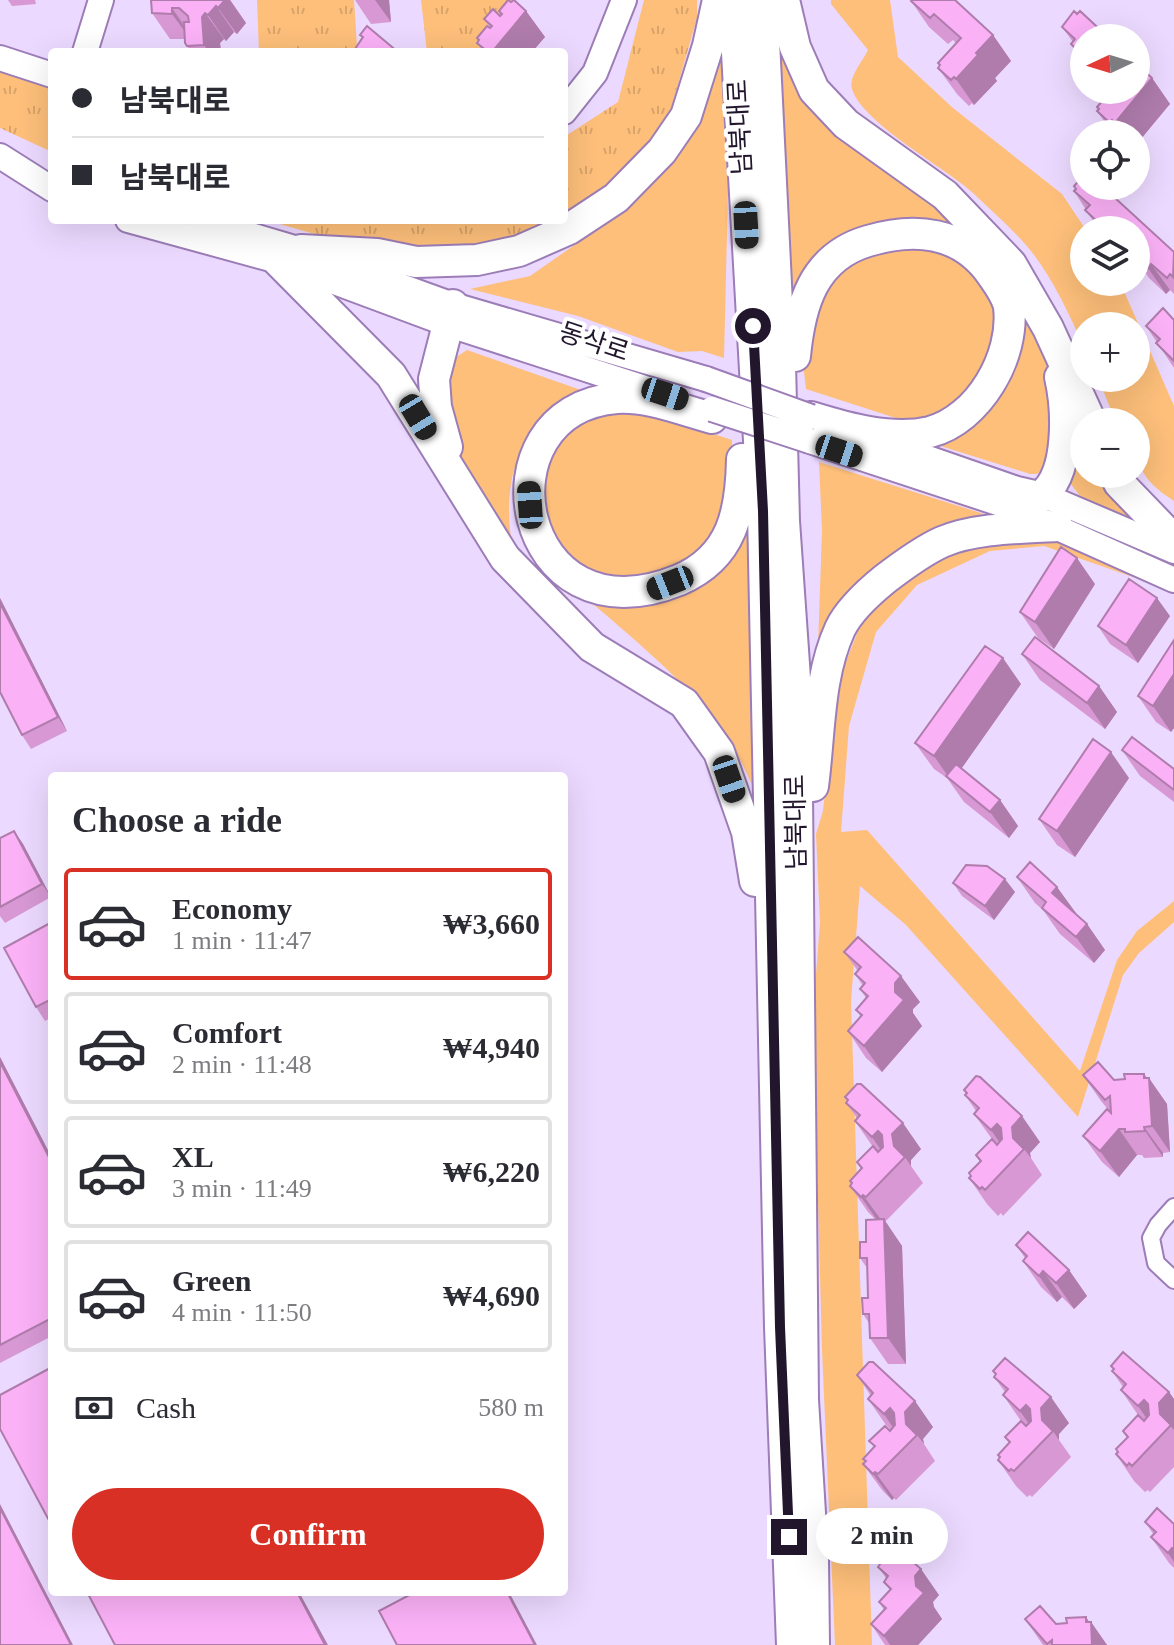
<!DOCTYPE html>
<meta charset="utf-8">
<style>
:root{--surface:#fff;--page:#f7f7f7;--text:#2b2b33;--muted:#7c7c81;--line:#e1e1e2;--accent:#d93025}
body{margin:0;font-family:"Times New Roman","Noto Sans KR",serif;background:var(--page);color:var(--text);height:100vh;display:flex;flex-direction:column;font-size:30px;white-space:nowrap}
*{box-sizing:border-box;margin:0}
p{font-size:26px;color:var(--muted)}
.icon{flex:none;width:44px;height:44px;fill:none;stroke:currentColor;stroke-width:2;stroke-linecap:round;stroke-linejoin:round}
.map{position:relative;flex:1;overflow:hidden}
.panel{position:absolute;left:48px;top:772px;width:520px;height:824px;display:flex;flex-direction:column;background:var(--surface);border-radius:8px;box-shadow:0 8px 32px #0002}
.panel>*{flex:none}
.guide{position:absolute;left:48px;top:48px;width:520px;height:176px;border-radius:8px;box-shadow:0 8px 32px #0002;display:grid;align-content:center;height:176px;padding:0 24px;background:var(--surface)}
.needle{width:52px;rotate:266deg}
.buttons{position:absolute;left:1070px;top:24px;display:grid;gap:16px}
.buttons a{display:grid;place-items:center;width:80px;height:80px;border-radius:50%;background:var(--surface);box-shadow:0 8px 32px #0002;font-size:40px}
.end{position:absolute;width:36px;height:36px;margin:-18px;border:10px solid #22162c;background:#fff;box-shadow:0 0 0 4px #fff}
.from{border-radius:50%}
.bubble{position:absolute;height:56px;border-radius:28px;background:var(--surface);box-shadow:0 8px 32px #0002;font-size:26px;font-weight:600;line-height:56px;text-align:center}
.car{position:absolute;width:24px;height:48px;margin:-24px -12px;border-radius:10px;box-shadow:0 0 6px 2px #0007;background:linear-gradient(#222 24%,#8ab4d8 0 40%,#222 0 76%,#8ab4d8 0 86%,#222 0)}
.guide b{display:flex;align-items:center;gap:28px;height:76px;font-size:30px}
.guide b+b{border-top:2px solid var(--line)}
.guide i{width:20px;height:20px;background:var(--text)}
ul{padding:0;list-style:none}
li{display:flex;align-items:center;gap:24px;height:112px;margin:0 16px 12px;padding:0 8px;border:4px solid var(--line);border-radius:8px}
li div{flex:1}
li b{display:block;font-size:30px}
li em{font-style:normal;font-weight:600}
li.on{border-color:var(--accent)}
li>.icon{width:72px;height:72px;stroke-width:1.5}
h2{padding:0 24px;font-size:36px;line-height:96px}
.pay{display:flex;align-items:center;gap:20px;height:88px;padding:0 24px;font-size:30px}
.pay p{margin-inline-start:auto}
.cta{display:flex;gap:16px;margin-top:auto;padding:16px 24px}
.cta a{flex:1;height:92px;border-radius:48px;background:var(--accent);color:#fff;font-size:32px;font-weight:600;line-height:92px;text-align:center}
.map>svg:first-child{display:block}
.grass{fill:#fdbf7a}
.park{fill:url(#park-tufts)}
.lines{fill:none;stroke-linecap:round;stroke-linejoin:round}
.street-casing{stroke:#9c7db7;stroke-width:20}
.secondary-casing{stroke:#9c7db7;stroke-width:28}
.highway-casing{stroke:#9c7db7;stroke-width:34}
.street{stroke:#fff;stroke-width:16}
.secondary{stroke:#fff;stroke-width:24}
.highway{stroke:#fff;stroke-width:30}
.secondary-bridge-casing{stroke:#9c7db7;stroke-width:28;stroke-linecap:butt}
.secondary-bridge{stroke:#fff;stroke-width:24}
.wall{fill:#d798d4}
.shaded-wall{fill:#af7cac}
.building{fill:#fab1f6;stroke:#af7cac;stroke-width:2}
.route{stroke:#22162c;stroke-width:10}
.labels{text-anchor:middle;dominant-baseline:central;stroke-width:8;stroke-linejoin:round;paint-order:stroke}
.street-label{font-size:26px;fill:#22162c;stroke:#fff}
</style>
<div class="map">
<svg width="1174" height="1645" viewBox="0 0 1174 1645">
<defs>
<pattern id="park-tufts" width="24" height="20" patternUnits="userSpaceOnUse" patternTransform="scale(2)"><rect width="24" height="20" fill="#fdbf7a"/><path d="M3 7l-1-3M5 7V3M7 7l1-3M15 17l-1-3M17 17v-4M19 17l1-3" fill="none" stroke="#d9a36a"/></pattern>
</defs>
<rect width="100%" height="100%" fill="#ecd9ff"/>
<!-- grass -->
<path class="grass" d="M831 0H890L898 57 953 108 1062 194 1086 230H1084V282H1120L1174 406V501C1137 477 1136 463 1136 422H1116L1098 378H1136V326H1084V347C1068 312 1051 274 1026 245 1010 227 991 210 973 193 945 167 863 124 852 89 848 77 863 61 868 50L831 4Z
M779 25 895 168 997 259 1054 372 1060 414 1046 466 1037 474H1030L915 438 985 401 1005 280 896 224 793 310Z
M721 43 728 191 724 358 702 351 678 352 578 316 470 289 530 276 599 228 628 203Z
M931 241 975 263 1001 316 987 377 950 411 905 421 806 389 801 347 816 297 857 255Z
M467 350 601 397C585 405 546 421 535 432 509 461 506 501 511 537 492 515 455 462 449 434 445 412 446 387 444 365Z
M1073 407 1084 431V474H1106L1143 523 1080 496 1067 479Z
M635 408 732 440 733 500 711 543 671 577 612 585 549 542 543 453 570 424Z
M819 462 984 514 943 524 902 546 876 568 817 676 822 531Z
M751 517 755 784 753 787C744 767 734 746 721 728 678 673 621 629 569 583L635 600Z
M1058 537 1173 591 1044 546 990 551 917 585 876 632 849 726 841 832 867 830 1080 1071 1117 960 1137 931 1174 901V922L1139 953 1123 975 1078 1117 906 925 860 886 851 1001 872 1645H835L822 1350 813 1012 820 923 816 834 823 811 838 682 860 626 903 574 965 544Z"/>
<!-- park -->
<path class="park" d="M257 0H354L357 47 352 52H259Z
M421 0H516L517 21 495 52H427Z
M644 0H697V18L668 119 611 189 564 214V137L618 102Z
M0 72 52 89V152L0 128Z
M266 220H553L505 246 442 249 335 240Z"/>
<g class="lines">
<!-- street casing -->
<g class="street-casing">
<path id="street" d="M1174 1207 1158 1225 1151 1238 1156 1263 1174 1280"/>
</g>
<!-- secondary casing -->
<g class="secondary-casing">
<path id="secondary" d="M85 52 101 0
M0 58 52 75
M564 112 595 73 624 0
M0 156 52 189
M128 220 278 261 450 325 660 393
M200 220 301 250 453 305 706 379
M873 439 1017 489 1043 495 1174 551
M810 441 1013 508 1174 580"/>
</g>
<!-- highway casing -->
<g class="highway-casing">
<path id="highway" d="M734 0 763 511 780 1327 792 1645
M762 0 780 365 784 521 796 693 803 1400 813 1561 814 1645
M784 0 795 47 814 90 846 124 945 195 1011 264 1048 328 1091 422
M301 250 377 254 416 262 477 260 519 251 569 229 616 198 662 151 686 116 708 46 718 0
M278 261 391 375 505 558 592 647 684 703 719 752 747 832 755 881
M795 356C800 305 813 257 868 241 915 227 962 231 992 275 999 285 1007 296 1009 307 1015 356 979 419 930 432 891 441 847 428 811 417
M712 418C682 410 648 396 617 398 473 410 515 647 679 580 733 557 741 511 742 459
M447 447 436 407 434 379 453 305
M1115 474 1119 483 1174 540
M1013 508C1022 505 1034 501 1041 496 1071 474 1067 408 1060 377
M813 786C820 734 818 677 840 629 849 610 869 592 885 579 902 566 922 551 942 542 975 528 1021 528 1057 526"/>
</g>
<!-- street -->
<use href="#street" class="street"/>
<!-- secondary -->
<use href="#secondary" class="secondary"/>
<!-- highway -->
<use href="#highway" class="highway"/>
<!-- secondary-bridge casing -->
<g class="secondary-bridge-casing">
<path id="secondary-bridge" d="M706 379 811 417
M712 409 810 441"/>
</g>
<!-- secondary-bridge -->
<use href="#secondary-bridge" class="secondary-bridge"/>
</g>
<!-- wall -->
<path class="wall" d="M8 0H35L36 4 12 6Z
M151 0H230L246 23 237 34 234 32 226 41 224 39 220 43 221 52H191L185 43V39H170L152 13Z
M355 0H389L391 22 371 24Z
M911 1 993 35 1011 61 995 78 997 81 974 105 972 103 969 106 957 94 938 68 956 43 953 40 948 44 929 27Z
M499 11H526L545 37 532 52H483L477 43 490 28 484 19 500 16 501 15Z
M1062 27 1084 38V63L1071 44 1073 42Z
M1152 78 1170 104 1136 134H1113L1097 111 1099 110 1097 107Z
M1074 191 1174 252V294L1170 290 1166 294 1149 278 1136 259V230H1099Z
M1174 320V368L1146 326Z
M1095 584 1054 649 1038 638 1020 612Z
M0 598 67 731 31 749 22 735Z
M1170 616 1138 663 1110 644 1098 626Z
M1174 640V728L1171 732 1156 722 1138 696Z
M1022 654 1099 686 1117 712 1105 729 1040 680Z
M1021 684 961 769 1000 800 1018 826 1009 838 964 802 947 778 934 769 915 743Z
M1122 750 1174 769V802L1140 776Z
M1129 778 1075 857 1057 845 1039 819Z
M14 831 23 844 51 897 5 923 0 916V838Z
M1017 877 1057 887 1075 914 1087 924 1105 950 1094 963 1060 934 1043 910 1035 903Z
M953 883 1015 892 994 920 962 896Z
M52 922V1017L45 1021 36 1007Z
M844 952 920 1002 913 1009V1013L922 1026 882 1072 866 1058 848 1031 861 1017 856 1010 866 998 860 989 863 986 855 974 858 971Z
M0 1057 52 1158V1336L0 1363Z
M1144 1074 1167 1104 1170 1152 1163 1153V1157L1144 1158 1142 1155H1137L1119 1177 1102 1162 1083 1136 1111 1113 1101 1101 1083 1075 1114 1080 1125 1079Z
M964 1090 1040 1142 1030 1153 1031 1158 1042 1175 1003 1216 1001 1213 998 1216 987 1204 969 1178 980 1162 976 1155 992 1139 974 1114 976 1111 965 1095 967 1094Z
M845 1097 921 1149 911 1160V1166L923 1183 885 1222 902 1246 906 1364H888L870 1338 869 1323 863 1314 868 1298 867 1268 860 1258 876 1220 868 1212 850 1186 861 1169 857 1162 873 1147 855 1121 857 1118 846 1103 848 1101Z
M1016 1245 1069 1270 1087 1296 1074 1309 1062 1297 1057 1302 1041 1287 1023 1261 1025 1258Z
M1111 1366 1169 1392 1174 1399V1467L1150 1492 1148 1490 1145 1492 1134 1481 1116 1454 1127 1438 1123 1431 1138 1415 1121 1390 1123 1387 1112 1371 1114 1370Z
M993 1371 1069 1423 1059 1434V1440L1071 1457 1032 1497 1030 1495 1027 1497 1016 1486 998 1460 1000 1458 998 1455 1009 1443 1005 1437 1021 1421 1003 1395 1005 1392 994 1377 996 1375Z
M857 1375 933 1427 923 1439 924 1444 935 1461 896 1500 894 1498 892 1500 882 1490 863 1464 874 1447 869 1441 891 1430 886 1425 868 1399 871 1396Z
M1145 1522 1174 1524V1568L1169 1563 1151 1537 1154 1535Z
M867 1545 939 1595 933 1602 934 1607 942 1619 918 1645H885L871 1624 884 1610 879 1602 890 1590 884 1582 886 1578 878 1567 880 1564Z
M1086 1617 1089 1622H1091L1107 1645H1043L1025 1619 1056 1624 1067 1623Z"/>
<!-- shaded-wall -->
<path class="shaded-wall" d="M225 0H230L246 23 237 34 218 8Z
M375 0H389L391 22Z
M216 6 234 32 226 41 208 15Z
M172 8 190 34 191 40 172 14Z
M526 11 545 37 532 52H492Z
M205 13 224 39 220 43 221 52H209L204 45 202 17Z
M993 35 1011 61 995 78 997 81 974 105 956 79 976 53Z
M1152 78 1170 104 1136 145V134H1123L1115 123Z
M1112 120 1122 134H1118L1110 123Z
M1108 222 1113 230H1106L1103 227Z
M1151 264 1170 290 1166 294 1148 268Z
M1077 558 1095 584 1054 649 1035 622Z
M0 598 67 731 58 717 0 603Z
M1157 598 1170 616 1138 663 1126 645Z
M1003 658 1021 684 952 782 934 756Z
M1174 674V728L1171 732 1153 706Z
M1099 686 1117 712 1105 729 1087 703Z
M1111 752 1129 778 1075 857 1057 831Z
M1000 800 1018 826 1009 838 990 812Z
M14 831 23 844 51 897 42 884Z
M1005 879 1015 892 994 920 985 906Z
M1057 887 1076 913 1070 919 1052 893Z
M1087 924 1105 950 1094 963 1076 937Z
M901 976 920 1002 913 1009V1013L922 1026 882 1072 864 1046 895 992V983Z
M0 1057 52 1158V1163L0 1062Z
M1144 1074 1149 1081V1078L1167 1104 1170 1152 1152 1126Z
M1022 1116 1040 1142 1030 1153 1031 1158 1024 1149 1013 1138 1012 1127Z
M903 1123 921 1149 911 1160V1166L905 1157 894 1146 892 1134Z
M997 1124 1015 1150 1009 1156 991 1130Z
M1144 1127 1163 1153V1157L1145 1131Z
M1119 1129 1137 1155 1119 1177 1100 1151Z
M878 1131 896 1157 890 1163 872 1137Z
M863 1195 882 1221 879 1223 861 1197Z
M884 1219 902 1246 906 1364 888 1338Z
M1069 1270 1087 1296 1074 1309 1056 1283Z
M1043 1271 1062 1297 1057 1302 1039 1276Z
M1169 1392 1174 1399V1430L1160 1414 1159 1403Z
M1051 1397 1069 1423 1059 1434V1440L1053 1431 1042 1420 1041 1408Z
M1144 1400 1162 1426 1156 1432 1138 1406Z
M915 1401 933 1427 923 1439 924 1444 917 1435 906 1424 905 1412Z
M1026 1405 1044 1431 1038 1437 1020 1411Z
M890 1408 908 1434 902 1441 884 1414Z
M875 1472 894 1498 892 1500 873 1474Z
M0 1504 73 1645H71L0 1508Z
M1172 1548 1174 1551V1562L1168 1553Z
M921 1569 939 1595 933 1602 934 1607 942 1619 918 1645H890L884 1636 916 1586 915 1576Z
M297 1592H299L328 1645H325Z
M507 1592H509L537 1645H535Z
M1086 1617 1091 1625V1622L1107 1645H1092Z"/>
<!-- building -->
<path class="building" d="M151 0H225L218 8 216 6 208 15 205 13 202 17 204 45 187 46 185 43 184 22H189L188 16 179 8H172V14L152 13Z
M508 0 511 2 514 0 526 11 492 52H488L477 43 479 40 477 38 487 26 490 28 492 26 484 19 493 9 500 16 502 14 499 11Z
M912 0H955L993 35 976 53 978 55 956 79 954 77 951 80 938 68 940 65 938 63 961 38 934 14 930 18 911 1Z
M1074 11 1077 14 1080 11 1109 38H1084V57L1071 44 1075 39 1062 27Z
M367 26 398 52H353L363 37 360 35Z
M1136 63 1152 78 1115 123 1112 120 1110 123 1097 111 1099 109 1097 107 1112 90H1136Z
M1084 175V186H1102L1174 252 1173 277 1170 274 1167 278 1151 264 1148 268 1136 257V230H1117L1108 222 1103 227 1085 210 1090 205 1074 191 1076 189 1074 186Z
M1163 308 1174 320V361L1156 343 1160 339 1146 326Z
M1061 547 1077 558 1035 622 1020 612Z
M1129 579 1157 598 1126 645 1098 626Z
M0 603 58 717 22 735 0 692Z
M1035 637 1099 686 1087 703 1022 654Z
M1174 640V674L1153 706 1138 696Z
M985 646 1003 658 934 756 915 743Z
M1132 737 1174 769V790L1122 750Z
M1093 739 1111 752 1057 831 1039 819Z
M956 764 1000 800 990 812 946 776Z
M14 831 42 884 0 907V838Z
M1030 862 1057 887 1052 893 1087 924 1076 937 1042 908 1046 902 1017 877Z
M966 865 987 866 1005 879 985 906 953 883Z
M52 922V999L36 1007 4 948Z
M858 937 901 976 895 983V992L904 1000 864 1046 848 1031 862 1015 856 1010 868 996 860 989 865 983 855 974 861 967 844 952Z
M0 1062 52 1163V1318L0 1345Z
M1098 1062 1114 1080 1125 1079 1124 1074H1144V1078H1149L1152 1126 1144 1127 1145 1131 1125 1132V1129H1119L1100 1151 1083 1136 1107 1109 1111 1113 1110 1096 1105 1100 1083 1075Z
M976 1076 980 1077 1022 1116 1012 1127 1013 1138 1024 1149 985 1190 982 1187 980 1189 969 1178 971 1176 969 1173 981 1161 976 1155 992 1139 997 1145 1002 1139 1001 1128 997 1124 991 1130 974 1114 979 1108 965 1095 967 1093 964 1090Z
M857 1084H861L903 1123 892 1134 894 1146 905 1157 866 1197 863 1195 861 1197 850 1186 852 1183 850 1181 862 1168 857 1162 873 1146 878 1152 883 1147 882 1135 878 1131 872 1137 855 1121 860 1115 846 1103 848 1100 845 1097Z
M884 1219 888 1338H870L869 1314H863L862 1298H868L867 1258H860V1242H866V1220Z
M1028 1232 1069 1270 1056 1283 1043 1271 1039 1276 1023 1261 1027 1256 1016 1245Z
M1123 1352 1169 1392 1159 1403 1160 1414 1171 1425 1132 1466 1129 1463 1127 1466 1116 1454 1118 1452 1116 1449 1128 1437 1123 1431 1138 1415 1144 1421 1149 1415 1148 1404 1144 1400 1138 1406 1121 1390 1126 1384 1112 1371 1114 1369 1111 1366Z
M1005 1358 1051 1397 1041 1408 1042 1420 1053 1431 1014 1471 1011 1469 1009 1471 998 1460 1000 1457 998 1455 1010 1442 1005 1437 1021 1421 1026 1426 1031 1421 1030 1409 1026 1405 1020 1411 1003 1395 1008 1389 994 1377 996 1374 993 1371Z
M869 1362H873L915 1401 905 1412 906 1424 917 1435 878 1474 875 1472 873 1474 863 1464 866 1461 863 1459 875 1446 869 1441 885 1426 890 1431 895 1425 894 1413 890 1408 884 1414 868 1399 873 1393 857 1375Z
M52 1367V1526L0 1429V1395Z
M0 1508 71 1645H0Z
M1157 1508 1174 1524V1550L1172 1548 1168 1553 1151 1537 1156 1532 1145 1522Z
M878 1531 921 1569 915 1576 916 1586 924 1593 884 1636 871 1624 886 1608 879 1602 891 1589 884 1582 888 1576 878 1567 883 1560 867 1545Z
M87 1592H297L325 1645H115Z
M415 1592H507L535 1645H397L379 1611Z
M1040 1606 1056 1624 1067 1623 1066 1618 1086 1617V1622H1091L1092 1645H1052V1640L1047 1644 1025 1619Z"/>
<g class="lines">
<!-- route -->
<path class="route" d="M753 326 763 511 780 1327 789 1537"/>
</g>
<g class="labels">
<!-- street labels -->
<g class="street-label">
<text transform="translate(740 127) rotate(-93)">남북대로</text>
<text transform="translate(594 342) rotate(18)">동삭로</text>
<text transform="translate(796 822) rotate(-91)">남북대로</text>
</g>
</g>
</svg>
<div class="buttons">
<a><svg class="needle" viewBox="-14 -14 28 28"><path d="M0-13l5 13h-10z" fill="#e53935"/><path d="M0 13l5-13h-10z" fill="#7c7c81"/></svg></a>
<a><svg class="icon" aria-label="locate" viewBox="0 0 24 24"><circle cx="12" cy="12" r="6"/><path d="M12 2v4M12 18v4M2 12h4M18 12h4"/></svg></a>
<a><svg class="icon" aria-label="layers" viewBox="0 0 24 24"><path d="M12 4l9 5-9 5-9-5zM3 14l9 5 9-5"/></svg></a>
<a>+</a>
<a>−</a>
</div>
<i class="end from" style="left:753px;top:326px"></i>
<i class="end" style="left:789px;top:1537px"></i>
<div class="bubble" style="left:816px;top:1508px;width:132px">2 min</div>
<i class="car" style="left:746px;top:225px;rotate:177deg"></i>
<i class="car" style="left:665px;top:394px;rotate:108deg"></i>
<i class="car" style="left:418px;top:417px;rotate:149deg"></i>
<i class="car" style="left:839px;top:451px;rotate:108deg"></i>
<i class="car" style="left:530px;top:505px;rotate:356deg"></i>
<i class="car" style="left:670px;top:583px;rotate:248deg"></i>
<i class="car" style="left:729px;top:779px;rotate:161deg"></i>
<div class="guide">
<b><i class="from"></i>남북대로</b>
<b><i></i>남북대로</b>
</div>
<section class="panel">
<h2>Choose a ride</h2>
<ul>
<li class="on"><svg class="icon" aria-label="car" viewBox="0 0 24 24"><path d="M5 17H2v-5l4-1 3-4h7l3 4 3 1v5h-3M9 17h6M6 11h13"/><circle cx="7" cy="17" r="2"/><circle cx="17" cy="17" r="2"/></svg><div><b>Economy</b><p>1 min · 11:47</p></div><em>₩3,660</em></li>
<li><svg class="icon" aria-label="car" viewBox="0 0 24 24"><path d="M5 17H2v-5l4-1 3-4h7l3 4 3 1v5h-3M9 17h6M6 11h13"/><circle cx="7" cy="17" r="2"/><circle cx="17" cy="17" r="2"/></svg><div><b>Comfort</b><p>2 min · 11:48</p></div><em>₩4,940</em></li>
<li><svg class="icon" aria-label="car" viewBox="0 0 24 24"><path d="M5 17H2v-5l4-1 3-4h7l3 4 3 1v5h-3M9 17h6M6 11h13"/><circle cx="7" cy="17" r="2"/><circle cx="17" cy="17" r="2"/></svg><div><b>XL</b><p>3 min · 11:49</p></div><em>₩6,220</em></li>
<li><svg class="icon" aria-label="car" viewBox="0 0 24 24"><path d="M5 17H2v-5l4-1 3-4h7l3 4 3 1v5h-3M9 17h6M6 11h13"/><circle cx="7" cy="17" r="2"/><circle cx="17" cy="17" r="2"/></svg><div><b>Green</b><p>4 min · 11:50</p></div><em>₩4,690</em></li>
</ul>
<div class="pay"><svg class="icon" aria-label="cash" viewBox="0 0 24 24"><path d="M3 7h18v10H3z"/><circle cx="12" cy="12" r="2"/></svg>Cash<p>580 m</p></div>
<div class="cta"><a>Confirm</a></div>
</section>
</div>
